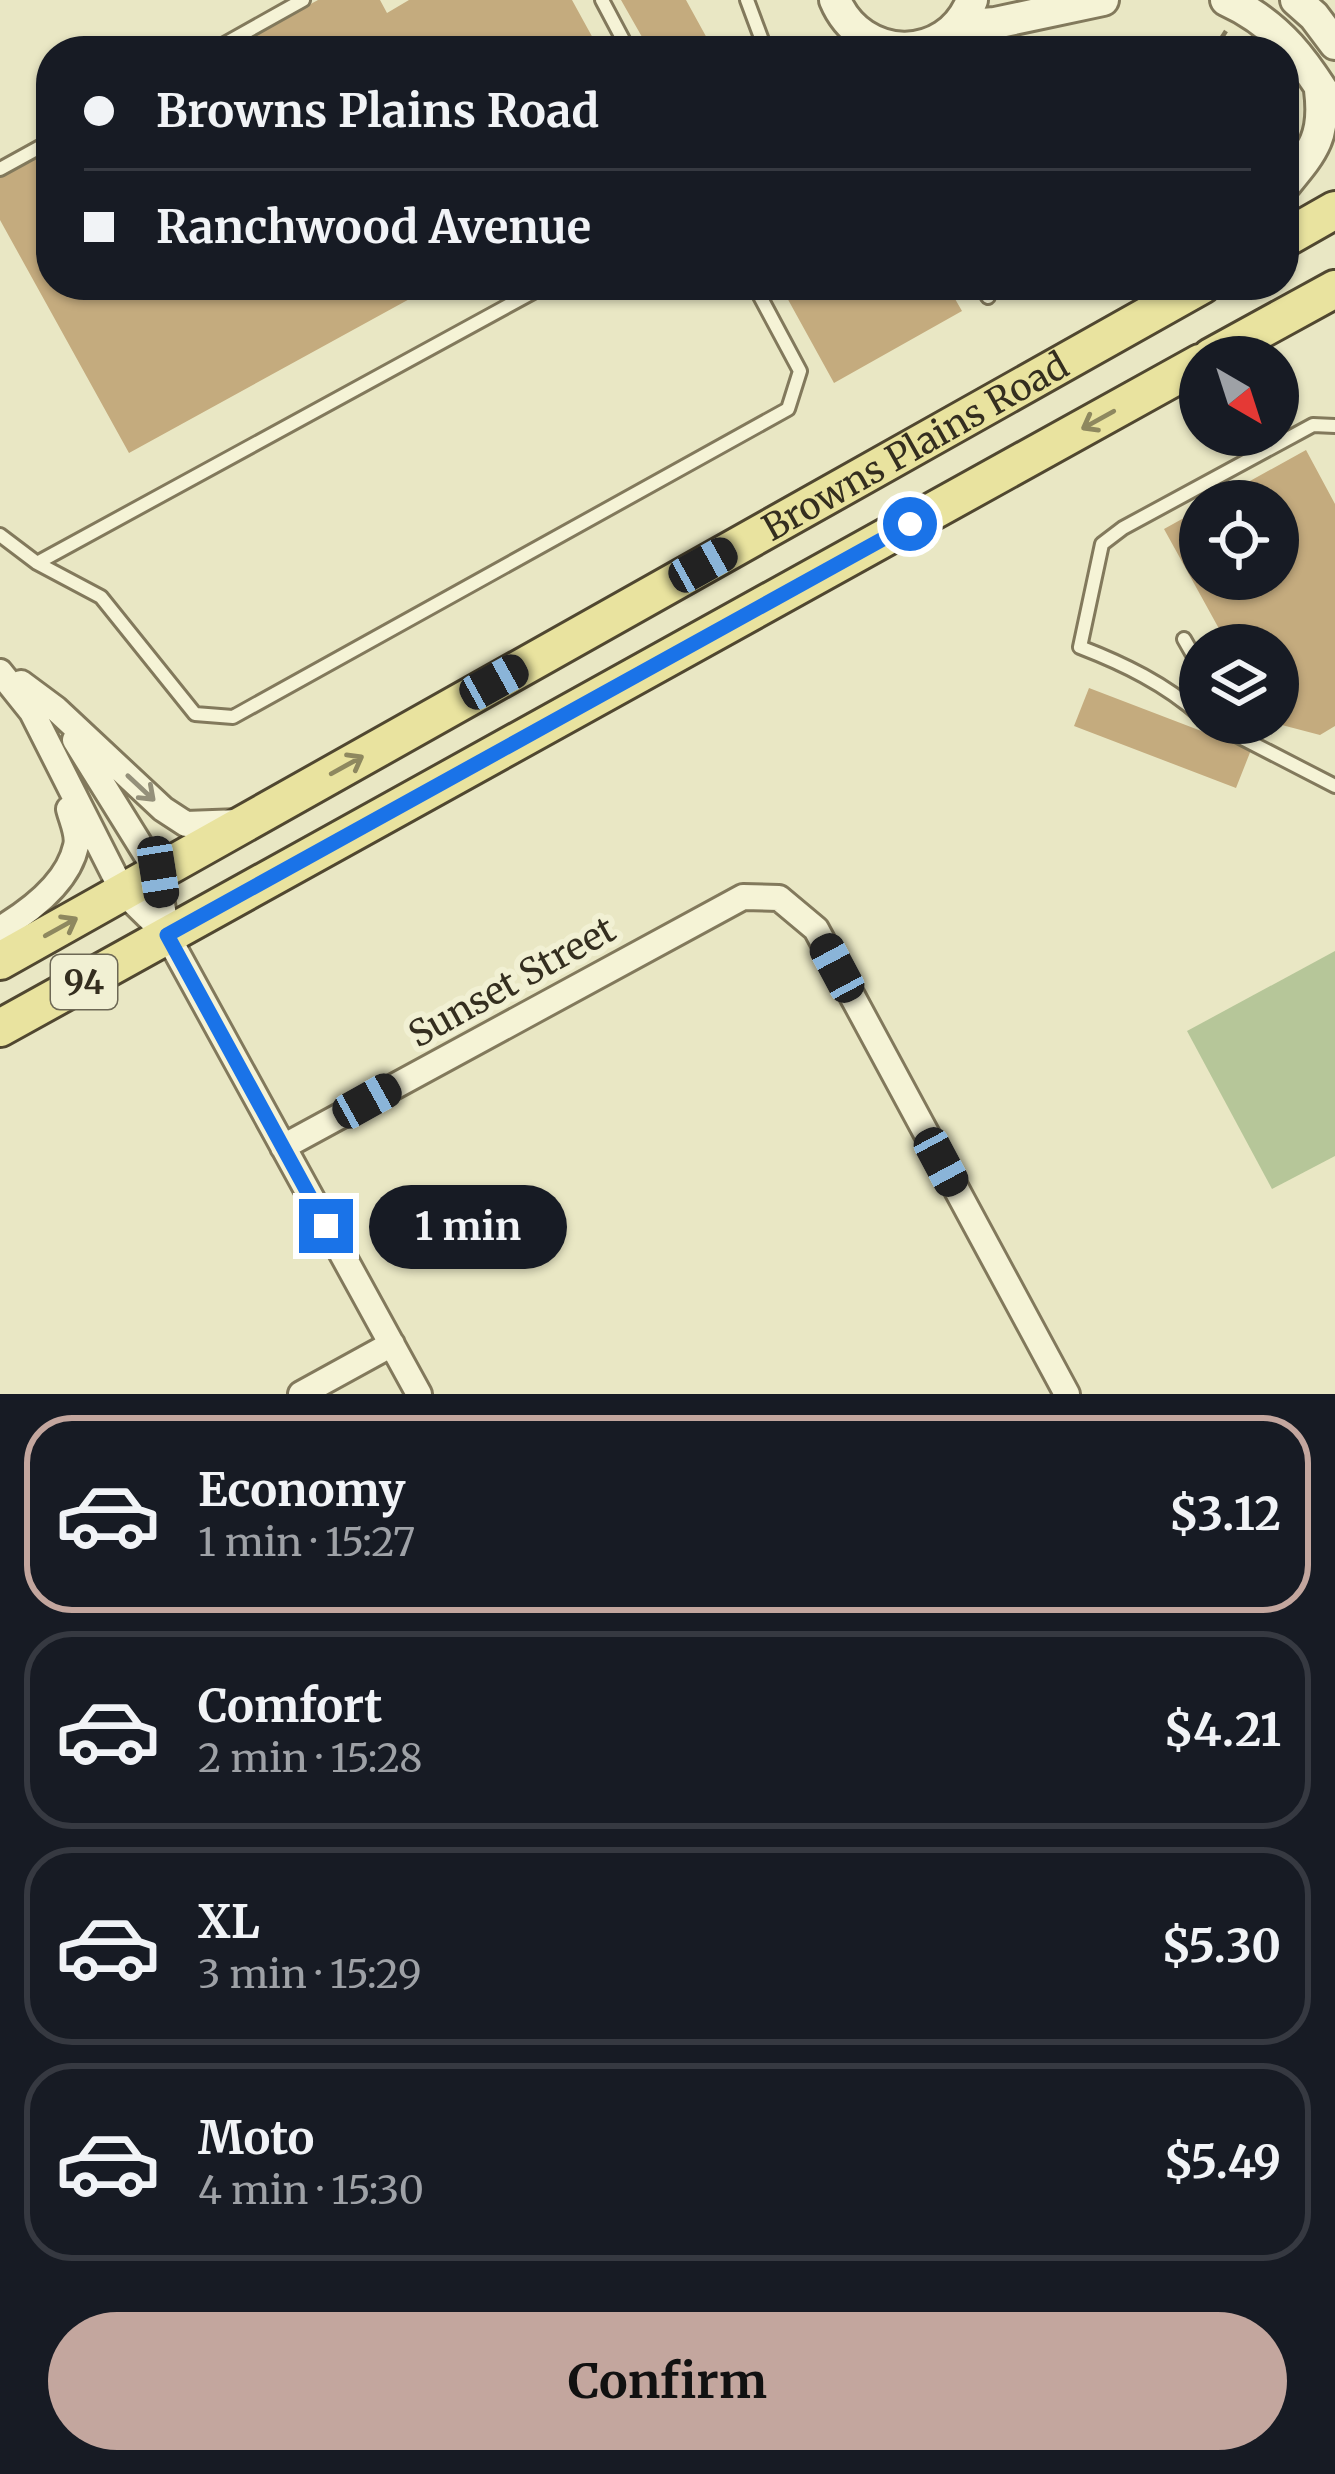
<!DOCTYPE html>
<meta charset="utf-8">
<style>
:root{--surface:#171b24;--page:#242831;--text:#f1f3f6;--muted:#9ea1a6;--line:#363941;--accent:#c3a69e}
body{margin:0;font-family:Merriweather,serif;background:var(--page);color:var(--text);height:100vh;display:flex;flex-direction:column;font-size:45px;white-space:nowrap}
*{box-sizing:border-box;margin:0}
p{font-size:39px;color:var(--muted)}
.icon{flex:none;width:66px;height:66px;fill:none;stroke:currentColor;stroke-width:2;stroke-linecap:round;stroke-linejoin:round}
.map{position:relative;height:1394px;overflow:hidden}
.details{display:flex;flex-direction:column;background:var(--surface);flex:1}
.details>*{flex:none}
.top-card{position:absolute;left:36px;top:36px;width:1263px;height:264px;border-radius:48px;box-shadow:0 3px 9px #0004;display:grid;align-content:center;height:264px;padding:0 48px;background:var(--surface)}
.needle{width:78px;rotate:141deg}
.buttons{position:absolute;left:1179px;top:336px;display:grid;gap:24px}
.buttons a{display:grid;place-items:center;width:120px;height:120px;border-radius:50%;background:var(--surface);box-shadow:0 3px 9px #0004;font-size:60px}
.end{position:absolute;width:54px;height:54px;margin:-27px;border:15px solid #1a73e8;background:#fff;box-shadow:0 0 0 6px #fff}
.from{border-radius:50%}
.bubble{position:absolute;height:84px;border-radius:42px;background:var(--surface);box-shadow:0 3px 9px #0004;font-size:39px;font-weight:700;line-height:84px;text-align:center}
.car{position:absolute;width:36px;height:72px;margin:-36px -18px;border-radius:15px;box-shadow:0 0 9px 3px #0007;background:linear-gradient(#222 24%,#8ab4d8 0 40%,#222 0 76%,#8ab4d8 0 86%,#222 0)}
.top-card b{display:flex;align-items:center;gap:42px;height:114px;font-size:45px}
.top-card b+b{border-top:3px solid var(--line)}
.top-card i{width:30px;height:30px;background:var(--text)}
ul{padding:21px 0 0;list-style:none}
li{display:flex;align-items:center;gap:36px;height:198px;margin:0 24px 18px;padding:0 24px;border:6px solid var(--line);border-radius:48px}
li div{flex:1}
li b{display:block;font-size:45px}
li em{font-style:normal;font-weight:700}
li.selected{border-color:var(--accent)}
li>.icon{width:108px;height:108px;stroke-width:1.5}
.action{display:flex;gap:24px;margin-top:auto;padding:24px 48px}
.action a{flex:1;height:138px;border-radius:72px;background:var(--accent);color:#111;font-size:48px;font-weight:700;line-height:138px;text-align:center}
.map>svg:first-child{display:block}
.green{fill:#b6c699}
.building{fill:#c4ab7e}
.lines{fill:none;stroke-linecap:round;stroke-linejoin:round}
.service-casing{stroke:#82795c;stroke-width:18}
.minor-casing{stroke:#82795c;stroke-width:30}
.tertiary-casing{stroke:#82795c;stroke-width:36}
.primary-casing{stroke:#504730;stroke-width:42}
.path{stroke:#82795c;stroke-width:4.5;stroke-dasharray:9 6;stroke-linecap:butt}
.service{stroke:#f5f3d6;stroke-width:12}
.minor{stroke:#f5f3d6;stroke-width:24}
.tertiary{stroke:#f5f3d6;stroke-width:30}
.primary{stroke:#e9e39f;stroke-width:36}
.oneway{stroke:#8e885f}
.oneway2{stroke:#94907a}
.route{stroke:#1a73e8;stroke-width:15}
.labels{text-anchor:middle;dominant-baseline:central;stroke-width:12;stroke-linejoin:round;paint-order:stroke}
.shield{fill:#f1f0d3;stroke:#6d6855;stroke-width:3}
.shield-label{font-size:33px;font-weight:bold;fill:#342e1f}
.street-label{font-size:36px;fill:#342e1f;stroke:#f1f0d3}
</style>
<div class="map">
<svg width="1335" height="1394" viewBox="0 0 1335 1394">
<rect width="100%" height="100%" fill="#e9e7c4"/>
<!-- green -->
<path class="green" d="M1335 951V1156L1272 1189 1187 1031Z"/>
<!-- building -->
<path class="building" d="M318 0H380L387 13 409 0H572L600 51H224Z
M621 0H686L714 51H650Z
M51 145V285H435L129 453 0 220V173Z
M780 285H866L873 299 898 285H947L962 311 834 383Z
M1306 450 1335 504V726L1320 735 1278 724V645H1228L1164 529 1200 509V579H1278V501H1214Z
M1089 688 1251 750 1236 788 1074 726Z"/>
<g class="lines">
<!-- service casing -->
<g class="service-casing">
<path id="service" d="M602 0 629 51
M747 0 766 51
M212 51 303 0
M0 169 51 141
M981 285 988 297
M0 535 37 563 101 597 195 714 233 717 788 409 800 371 754 285
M37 563 546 285
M1184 639 1200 667
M1200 715C1165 684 1124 664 1080 647L1102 544 1123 528 1313 425 1335 426
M1209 723 1238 736
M1231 723 1238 736 1335 786"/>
</g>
<!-- minor casing -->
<g class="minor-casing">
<path id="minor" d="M0 672 32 712 123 892 167 935 419 1394
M21 683 56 709 163 809 186 824 240 822
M75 740 157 872 167 935
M0 929C30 911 68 883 76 846 79 835 72 821 69 809
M283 1147 743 897 779 898 816 929 1067 1394
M301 1394 392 1344"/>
</g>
<!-- tertiary casing -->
<g class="tertiary-casing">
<path id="tertiary" d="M835 0C861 62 947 65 972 0
M1226 0C1279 24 1306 62 1335 111
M1296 0 1314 16 1335 44
M957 26 995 23 1103 0
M1284 186C1313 151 1326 137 1320 90"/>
</g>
<!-- primary casing -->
<g class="primary-casing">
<g id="primary">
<path d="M1284 239 1335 210"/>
<path d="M1211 357 1335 289"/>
<path id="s1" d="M0 961 1202 285"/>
<path d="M0 1028 1200 363"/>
</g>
</g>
<!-- path -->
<path class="path" d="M1213 51 1226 31"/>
<!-- service -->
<use href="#service" class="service"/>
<!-- minor -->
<use href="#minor" class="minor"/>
<!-- tertiary -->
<use href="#tertiary" class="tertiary"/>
<!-- primary -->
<use href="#primary" class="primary"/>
</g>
<!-- one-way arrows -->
<defs><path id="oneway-shaft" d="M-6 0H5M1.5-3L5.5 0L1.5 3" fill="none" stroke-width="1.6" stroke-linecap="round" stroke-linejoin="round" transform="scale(3)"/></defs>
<g class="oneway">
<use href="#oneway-shaft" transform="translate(1098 420) rotate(151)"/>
<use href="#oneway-shaft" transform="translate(347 765) rotate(-29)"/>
<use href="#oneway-shaft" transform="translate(61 927) rotate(-29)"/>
</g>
<use class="oneway2" href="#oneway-shaft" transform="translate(141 788) rotate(43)"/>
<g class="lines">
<!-- route -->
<path class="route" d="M326 1226 167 935 910 524"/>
</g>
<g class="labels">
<!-- shield labels -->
<rect class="shield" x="51" y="955" width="66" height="54" rx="9"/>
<g class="shield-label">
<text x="84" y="982">94</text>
</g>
<!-- street labels -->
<g class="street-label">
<text stroke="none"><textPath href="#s1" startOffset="1050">Browns Plains Road</textPath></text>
<text transform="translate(512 982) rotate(-29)">Sunset Street</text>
</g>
</g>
</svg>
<div class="buttons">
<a><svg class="needle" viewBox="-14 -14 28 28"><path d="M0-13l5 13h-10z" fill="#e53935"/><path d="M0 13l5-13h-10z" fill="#9ea1a6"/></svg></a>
<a><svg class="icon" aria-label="locate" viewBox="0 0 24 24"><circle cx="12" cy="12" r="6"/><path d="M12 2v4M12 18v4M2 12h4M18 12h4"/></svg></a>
<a><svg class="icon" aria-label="layers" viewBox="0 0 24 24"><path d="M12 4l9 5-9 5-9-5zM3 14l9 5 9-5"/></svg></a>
</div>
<i class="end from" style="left:910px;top:524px"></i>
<i class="end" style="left:326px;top:1226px"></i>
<div class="bubble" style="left:369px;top:1185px;width:198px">1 min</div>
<i class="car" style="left:703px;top:565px;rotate:61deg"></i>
<i class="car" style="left:494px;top:682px;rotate:61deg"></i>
<i class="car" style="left:158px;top:872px;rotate:171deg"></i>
<i class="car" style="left:837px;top:968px;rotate:332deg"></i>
<i class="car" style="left:367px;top:1101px;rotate:61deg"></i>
<i class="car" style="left:941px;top:1162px;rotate:152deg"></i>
<div class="top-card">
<b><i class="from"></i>Browns Plains Road</b>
<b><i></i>Ranchwood Avenue</b>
</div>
</div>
<section class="details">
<ul>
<li class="selected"><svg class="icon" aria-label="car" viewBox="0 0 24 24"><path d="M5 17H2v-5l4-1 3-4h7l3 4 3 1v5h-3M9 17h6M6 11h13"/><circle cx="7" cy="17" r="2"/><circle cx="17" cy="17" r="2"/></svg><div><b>Economy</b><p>1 min · 15:27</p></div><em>$3.12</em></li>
<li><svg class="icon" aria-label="car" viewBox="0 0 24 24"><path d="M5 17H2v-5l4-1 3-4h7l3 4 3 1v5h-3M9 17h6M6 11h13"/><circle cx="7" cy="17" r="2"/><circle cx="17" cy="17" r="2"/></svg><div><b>Comfort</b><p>2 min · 15:28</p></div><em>$4.21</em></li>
<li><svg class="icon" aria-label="car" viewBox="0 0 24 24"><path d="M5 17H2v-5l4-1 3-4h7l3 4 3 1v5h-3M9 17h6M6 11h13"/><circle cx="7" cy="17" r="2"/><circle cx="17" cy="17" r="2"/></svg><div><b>XL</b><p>3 min · 15:29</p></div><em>$5.30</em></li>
<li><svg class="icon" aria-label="car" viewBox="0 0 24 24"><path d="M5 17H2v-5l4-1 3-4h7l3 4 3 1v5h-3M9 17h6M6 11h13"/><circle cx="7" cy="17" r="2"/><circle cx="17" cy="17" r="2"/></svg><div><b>Moto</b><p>4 min · 15:30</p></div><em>$5.49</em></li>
</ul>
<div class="action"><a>Confirm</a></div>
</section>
